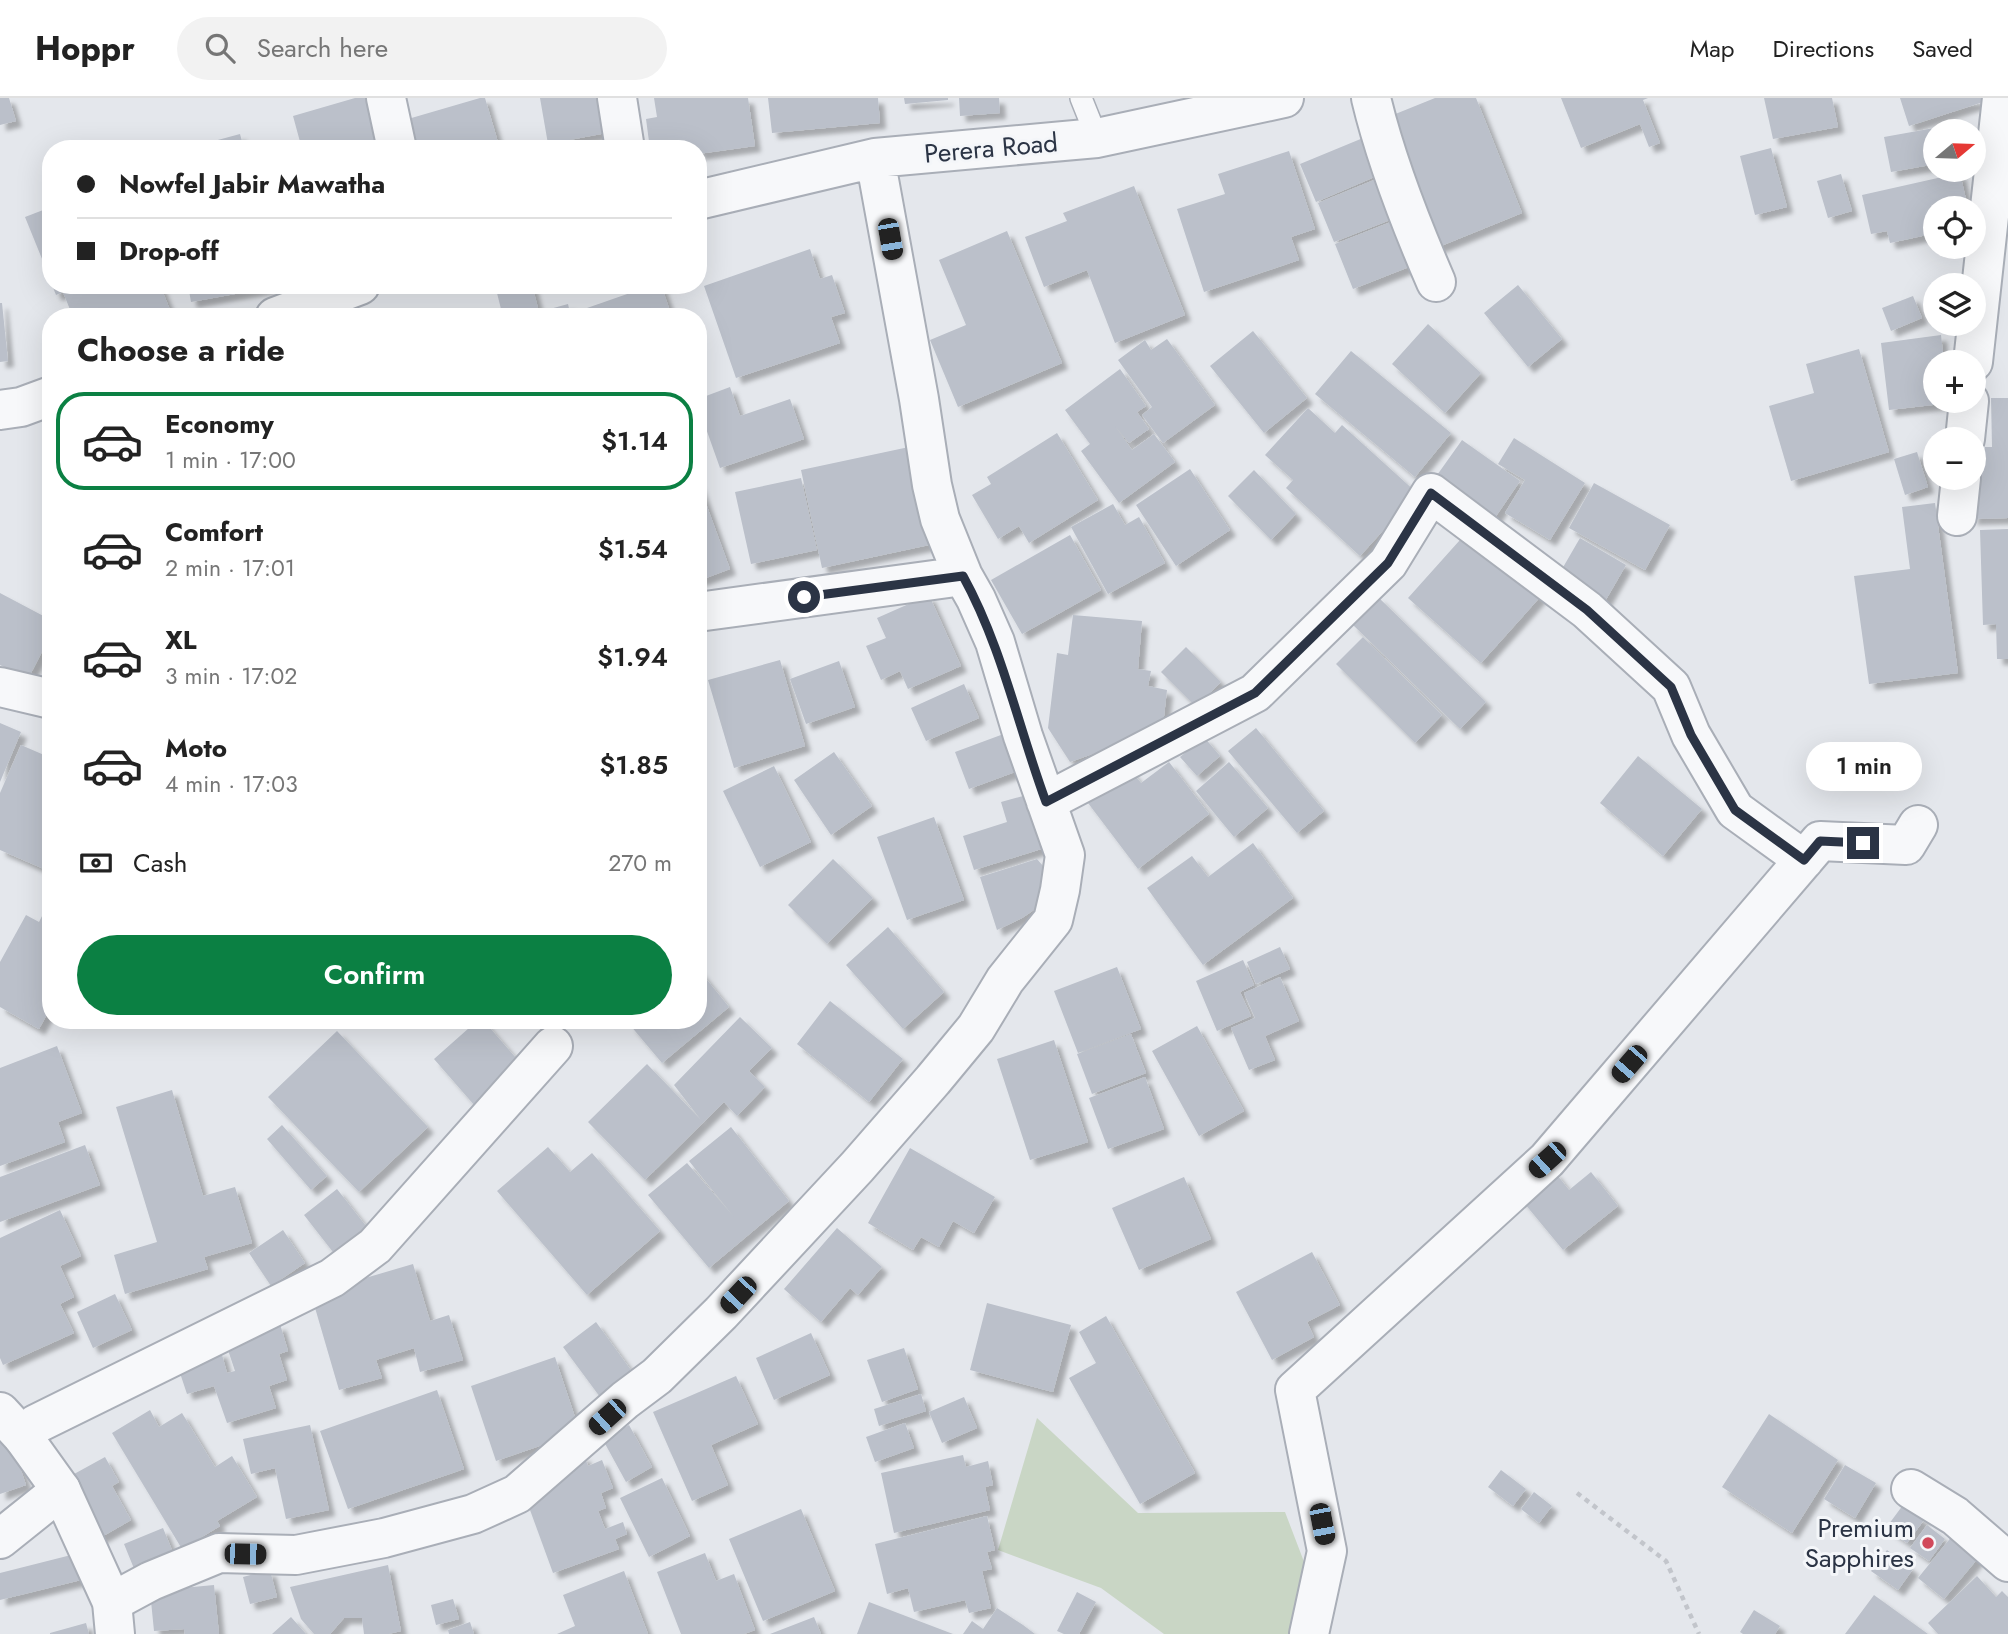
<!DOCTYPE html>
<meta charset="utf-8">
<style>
:root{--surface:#fff;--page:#f2f2f2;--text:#222;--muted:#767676;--line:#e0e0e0;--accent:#0b8043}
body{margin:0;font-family:Jost,sans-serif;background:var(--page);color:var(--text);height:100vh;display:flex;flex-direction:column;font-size:26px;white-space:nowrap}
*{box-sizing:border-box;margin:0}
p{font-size:23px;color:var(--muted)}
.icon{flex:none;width:38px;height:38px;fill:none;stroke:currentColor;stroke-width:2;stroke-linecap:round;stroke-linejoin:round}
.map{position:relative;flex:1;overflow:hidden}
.panel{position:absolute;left:42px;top:210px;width:665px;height:721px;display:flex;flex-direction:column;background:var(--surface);border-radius:28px;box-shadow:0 7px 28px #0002}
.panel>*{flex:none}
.top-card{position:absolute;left:42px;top:42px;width:665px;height:154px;border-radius:28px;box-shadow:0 7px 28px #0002;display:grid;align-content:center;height:154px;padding:0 35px;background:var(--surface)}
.needle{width:46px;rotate:71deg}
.buttons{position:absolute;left:1923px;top:21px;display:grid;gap:14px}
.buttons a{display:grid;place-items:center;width:63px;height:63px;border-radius:50%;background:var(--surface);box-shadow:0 7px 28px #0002;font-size:35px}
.end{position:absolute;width:32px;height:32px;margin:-16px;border:9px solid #2b3445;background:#fff;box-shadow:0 0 0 4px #fff}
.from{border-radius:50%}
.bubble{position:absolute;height:49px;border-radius:24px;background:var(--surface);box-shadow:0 7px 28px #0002;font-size:23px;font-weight:600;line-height:49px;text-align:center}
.car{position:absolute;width:21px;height:42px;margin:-21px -10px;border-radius:9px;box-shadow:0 0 5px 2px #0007;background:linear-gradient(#222 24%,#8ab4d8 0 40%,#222 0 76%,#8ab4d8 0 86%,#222 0)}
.top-card b{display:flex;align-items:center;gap:24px;height:66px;font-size:26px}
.top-card b+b{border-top:2px solid var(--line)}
.top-card i{width:18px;height:18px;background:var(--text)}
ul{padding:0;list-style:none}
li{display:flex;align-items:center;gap:21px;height:98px;margin:0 14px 10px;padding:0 21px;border:4px solid transparent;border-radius:28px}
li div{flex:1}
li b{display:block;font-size:26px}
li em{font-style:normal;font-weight:600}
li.on{border-color:var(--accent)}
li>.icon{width:63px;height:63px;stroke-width:1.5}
h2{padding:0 35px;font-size:32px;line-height:84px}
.pay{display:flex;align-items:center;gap:18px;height:77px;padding:0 35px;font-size:26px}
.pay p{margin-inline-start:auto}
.primary-button{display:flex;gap:14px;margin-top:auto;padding:14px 35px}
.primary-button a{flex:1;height:80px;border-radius:42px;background:var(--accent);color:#fff;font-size:28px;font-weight:600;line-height:80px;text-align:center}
header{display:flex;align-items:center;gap:42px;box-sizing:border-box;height:98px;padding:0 35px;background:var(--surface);border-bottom:2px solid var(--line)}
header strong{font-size:33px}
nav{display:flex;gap:38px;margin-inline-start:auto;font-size:24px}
.search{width:490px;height:63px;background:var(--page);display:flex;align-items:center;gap:18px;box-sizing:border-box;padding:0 24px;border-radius:38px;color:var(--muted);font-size:26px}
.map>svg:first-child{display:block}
.green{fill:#c9d6c5}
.building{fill:#bbc0ca;filter:url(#shadow)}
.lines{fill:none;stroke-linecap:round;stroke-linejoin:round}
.service-casing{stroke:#a9aeb7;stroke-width:24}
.minor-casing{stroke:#a9aeb7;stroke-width:42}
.tertiary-casing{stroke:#a9aeb7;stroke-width:42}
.path{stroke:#c2c5cb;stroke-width:4.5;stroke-dasharray:5 5;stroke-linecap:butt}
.service{stroke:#f7f8fa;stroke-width:21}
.minor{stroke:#f7f8fa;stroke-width:38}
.tertiary{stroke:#f7f8fa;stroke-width:38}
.route{stroke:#2b3445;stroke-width:9}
.poi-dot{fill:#d1495b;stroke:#f4f6f9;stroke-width:2.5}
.labels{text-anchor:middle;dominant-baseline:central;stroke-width:6;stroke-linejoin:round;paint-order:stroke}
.street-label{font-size:26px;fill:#2b3445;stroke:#f4f6f9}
.poi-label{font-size:26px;fill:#2b3445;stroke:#f4f6f9;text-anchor:end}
</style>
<header>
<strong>Hoppr</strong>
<div class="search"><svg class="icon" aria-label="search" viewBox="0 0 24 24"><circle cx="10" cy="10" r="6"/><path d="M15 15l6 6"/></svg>Search here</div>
<nav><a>Map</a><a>Directions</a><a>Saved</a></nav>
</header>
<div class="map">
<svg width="2008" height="1536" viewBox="0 0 2008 1536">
<defs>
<filter id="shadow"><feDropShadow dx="6" dy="6" stdDeviation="2" flood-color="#0004"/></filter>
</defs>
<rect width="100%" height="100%" fill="#e4e7ec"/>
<!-- green -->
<path class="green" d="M1037 1320 1138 1415 1285 1414 1306 1469 1290 1536H1164L1101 1490 998 1452Z"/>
<!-- building -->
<path class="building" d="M0 0H9L16 23 0 27Z
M355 0H365L379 51H302L293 18Z
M480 0H485L500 51H417L408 21Z
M540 0H611L617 33 548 46Z
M654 0H748L755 48 698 56V51H650L646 21 657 19Z
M768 0H878L880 25 772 35Z
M904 0H948V2L905 6Z
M959 0H999L1000 15 960 18Z
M1435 0H1476L1522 115 1436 150 1383 21Z
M1561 0H1648L1643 2 1660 45 1649 49 1640 26 1581 50Z
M1764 0H1832L1838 29 1773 41Z
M1900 0H1981L1983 4 1909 28Z
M1962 25 1963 33H1936V66L1891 74 1884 39Z
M240 36 244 51H189L188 50Z
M1363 40 1379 77 1316 104 1300 66Z
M1771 50 1787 109 1755 117 1740 58Z
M1289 53 1315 131 1291 139 1299 162 1204 194 1177 111 1225 96 1218 76Z
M1960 75 1968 110H1936V135L1890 145 1887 133 1871 136 1862 97Z
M1841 76 1852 113 1828 120 1817 83Z
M1379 80 1395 120 1334 144 1318 105Z
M1134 88 1185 217 1115 245 1087 172 1044 189 1025 139 1067 123 1063 115Z
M51 109V183L25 119Z
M1396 122 1414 167 1353 191 1335 146Z
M1007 133 1062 265 958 309 930 242 966 227 939 162Z
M810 151 820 181 832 177 845 215 831 219 840 245 736 280 704 188Z
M52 187H160L170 212 152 219H73L63 194 56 197Z
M188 187H274V189L191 204Z
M495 187H532L539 214 568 206 571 219H503Z
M653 187H661L672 219H590L587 210Z
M1518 187 1562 241 1528 269 1484 215Z
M1913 198 1922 220 1891 233 1882 210Z
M0 205H2L8 263 0 264Z
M1428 226 1481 275 1445 315 1392 266Z
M1253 233 1307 300 1264 335 1210 268Z
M1941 237 1944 264H1936V303H1949L1950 305 1889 312 1881 245Z
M1167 241 1215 307 1163 345 1142 317 1152 309 1118 262 1145 242 1151 252Z
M1859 251 1889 354 1791 383 1769 308 1814 295 1806 266Z
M1351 253 1451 335 1415 379 1315 296Z
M1120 271 1146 308 1137 314 1149 331 1129 345 1115 328 1132 352 1154 336 1175 364 1119 405 1081 353 1090 346 1065 312Z
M730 289 740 318 790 301 804 341 720 370 698 308V301Z
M1991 300H2008V420L1971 421 1985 349H1992Z
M1308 310 1335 335 1342 327 1417 395 1360 458 1286 390 1293 382 1265 357Z
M1057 335 1098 402 1029 445 1019 428 998 441 972 397 991 386 987 379Z
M1514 340 1585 385 1550 442 1505 415 1525 382 1498 366Z
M1462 342 1520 383 1494 421 1435 380Z
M909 349 929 447 822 470 801 372Z
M1917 354 1928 389 1905 397 1894 361Z
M1190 371 1230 432 1176 468 1136 407Z
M1254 372 1296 416 1271 442 1228 398Z
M801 380 817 452 751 466 735 394Z
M698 384 730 471 698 483Z
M1594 385 1670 427 1645 472 1569 430Z
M1935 405 1958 575 1869 586 1854 478 1910 471 1902 409Z
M1113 406 1125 427 1139 419 1165 465 1108 496 1071 429Z
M2008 431V561H1997L1996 526 1983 527 1980 432Z
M1468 433 1541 498 1481 565 1408 500Z
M1070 437 1101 492 1022 536 991 482Z
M1580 440 1626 467 1604 505 1558 478Z
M0 495 51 522V536L28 581 0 567Z
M929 497 961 568 908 591 900 573 881 582 866 548 886 540 877 520Z
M1378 499 1486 604 1460 631 1352 526Z
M1073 517 1142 523 1138 571 1151 573 1148 588 1167 592 1163 627 1143 638 1070 664 1048 630 1057 555 1068 557Z
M1363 539 1442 617 1415 645 1336 566Z
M1186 549 1221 584 1196 609 1161 574Z
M780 562 805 648 734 670 708 582Z
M839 563 855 609 806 626 790 581Z
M964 586 979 620 926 643 911 610Z
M0 625 21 634 0 684Z
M1256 630 1324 713 1297 735 1228 653Z
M1009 634 1023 671 969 691 955 654Z
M1204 639 1220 658 1197 678 1180 659Z
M21 647 51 660V774L0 752V695Z
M834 654 872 708 831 737 794 682Z
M1638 658 1702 711 1663 758 1600 705Z
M1169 664 1209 716 1138 771 1085 701 1127 668 1141 685Z
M1229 664 1268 710 1234 739 1196 693Z
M774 668 811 744 760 769 723 693Z
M1023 698 1025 706 1039 701 1054 747 974 772 963 738 1007 724 1001 704Z
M934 719 964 802 907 822 877 739Z
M1253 745 1293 800 1203 867 1147 790 1192 758 1208 779Z
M833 761 873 800 827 846 788 807Z
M1037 761 1049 775 1041 807 1022 820 997 832 980 779Z
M44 814 51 818V909L39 931 0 909V864L26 817 39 824Z
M888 829 944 894 903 931 846 867Z
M1280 849 1290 871 1256 886 1247 864Z
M1243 862 1254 887 1240 894 1251 918 1217 933 1196 883Z
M1117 869 1141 931 1078 955 1054 893Z
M698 871 729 909 662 965 630 927 635 922H698Z
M1280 879 1299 923 1265 938 1275 962 1249 972 1231 930 1255 920 1244 895Z
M830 903 903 961 869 1004 797 946Z
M740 919 772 950 749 973 765 989 737 1018 724 1004 645 1082 588 1024 647 966 701 1022 674 987Z
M478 922H483L522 967 475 1008 434 961Z
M1197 928 1244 1013 1199 1038 1152 953Z
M337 933 428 1029 359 1094 268 999Z
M1131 936 1146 975 1092 996 1077 956Z
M1054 942 1088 1044 1030 1062 997 961Z
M57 948 82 1015 58 1024 65 1044 0 1068V970Z
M1145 979 1164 1031 1108 1051 1089 1000Z
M172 992 203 1098 235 1089 252 1145 204 1159 208 1171 125 1196 114 1157 157 1144 116 1009Z
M282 1027 327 1078 311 1092 267 1041Z
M731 1029 789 1103 709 1170 648 1097 687 1065 734 1119 689 1063Z
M85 1047 100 1087 0 1124V1079Z
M548 1049 570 1074 592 1055 660 1133 587 1197 497 1093Z
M910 1050 995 1099 974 1135 953 1123 939 1149 921 1139 913 1152 868 1125Z
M1554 1073 1569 1092 1591 1074 1618 1108 1563 1152 1520 1100Z
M1184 1079 1211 1141 1139 1172 1112 1110Z
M337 1091 373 1137 340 1163 304 1117Z
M60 1112 81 1158 60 1168 74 1199 60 1206 74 1235 3 1267 0 1260V1140Z
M837 1130 882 1169 858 1197 850 1190 821 1224 784 1191Z
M283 1132 305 1165 271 1188 249 1155Z
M1312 1154 1340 1207 1307 1224 1314 1239 1272 1262 1236 1194Z
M413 1166 430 1223 449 1217 463 1262 420 1274 414 1250 376 1262 382 1280 339 1292 311 1196Z
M115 1196 132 1232 93 1250 77 1214Z
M987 1205 1071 1227 1053 1294 970 1272Z
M1106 1218 1195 1375 1140 1406 1069 1280 1096 1265 1079 1234Z
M596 1224 636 1279 603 1303 563 1249Z
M280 1226 288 1253 279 1256 287 1282 269 1288 276 1310 227 1325 214 1288 187 1296 177 1266 221 1253 227 1275 235 1273 225 1243Z
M811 1235 830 1277 774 1302 756 1260Z
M904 1250 918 1291 882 1304 867 1262Z
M555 1259 580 1334 496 1363 471 1288Z
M736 1278 758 1326 711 1347 728 1387 692 1403 653 1314Z
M437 1292 464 1371 348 1411 320 1333Z
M921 1296 926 1313 879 1328 874 1311Z
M964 1299 977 1330 942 1345 929 1314Z
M150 1312 159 1329 182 1315 215 1369 232 1358 257 1399 217 1423 220 1428 182 1451 112 1335Z
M1769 1316 1838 1362 1792 1435 1722 1389Z
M4 1323 26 1387 0 1396V1324Z
M905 1325 914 1350 875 1364 866 1339Z
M310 1327 329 1412 286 1421 275 1370 251 1376 243 1341Z
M629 1327 652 1369 626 1384 603 1342Z
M584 1357 588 1368 602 1362 613 1390 601 1395 606 1410 598 1413 605 1431 623 1424 627 1436 615 1441 619 1451 553 1475 526 1401 536 1388 574 1374 570 1363Z
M963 1357 966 1369 988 1363 993 1387 985 1389 990 1412 894 1435 881 1375Z
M105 1359 119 1384 112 1388 131 1422 98 1441 65 1381Z
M1845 1367 1876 1385 1855 1420 1824 1401Z
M1501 1372 1526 1391 1513 1408 1488 1389Z
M662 1380 690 1438 649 1459 620 1400Z
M1534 1394 1552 1408 1539 1425 1521 1411Z
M1903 1407 1924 1422 1907 1445 1886 1430Z
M801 1411 835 1493 763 1523 729 1441Z
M987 1418 995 1452 987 1454 992 1471 982 1473 991 1510 969 1515 965 1502 914 1514 908 1490 887 1496 875 1446Z
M1927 1427 1945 1441 1929 1463 1910 1450Z
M163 1430 174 1457 135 1473 124 1446Z
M1953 1437 1979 1459 1944 1501 1918 1480Z
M1887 1452 1913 1471 1898 1492 1871 1473Z
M79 1455 85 1481 0 1502V1475Z
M705 1455 716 1483 734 1476 755 1532 744 1536H681L657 1474Z
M388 1467 401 1533 388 1536H364L362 1520H344L330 1536H314L301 1521 290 1489Z
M270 1472 277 1499 250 1506 243 1479Z
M624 1473 648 1536H557L575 1528 563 1497Z
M1977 1478 1996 1499 2002 1493 2008 1499V1536H1938L1928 1525Z
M214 1487 219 1536H185L184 1531 154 1533 150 1493Z
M1077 1494 1096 1504 1079 1536H1064L1057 1533Z
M1874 1497 1928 1536H1845Z
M453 1501 459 1521 436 1527 431 1507Z
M869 1504 953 1536H857Z
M997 1510 1023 1527 1035 1536H963L972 1523 983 1531Z
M1754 1512 1780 1528 1775 1536H1743L1740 1534Z
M291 1519 306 1536H272Z
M814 1519 821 1536H770Z
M470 1524 474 1536H449L448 1532Z
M86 1525 89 1536H50V1535Z"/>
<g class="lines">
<!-- service casing -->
<g class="service-casing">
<path id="service" d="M1081 0 1097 40"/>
</g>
<!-- minor casing -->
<g class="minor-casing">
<path id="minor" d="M386 0 397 51
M617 0 625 51
M1371 0C1386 63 1410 124 1436 184
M698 102 875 60 1097 40 1284 0
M275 219 360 187
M1973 264 2002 0
M0 312 21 309 51 298
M1965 341 1969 303
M1957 418 1961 380
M698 514 963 478
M0 589 51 601
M1046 704 1255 595 1388 465 1431 395 1587 512 1671 589 1691 637 1735 712 1804 762
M23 1339 36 1326 332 1180 375 1148 553 948
M1911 1391 1955 1418 2008 1464
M0 1441 61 1392
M112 1504 151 1483 219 1455 296 1457 384 1440 473 1416 517 1396 625 1302 657 1278 721 1215 857 1069 933 982 976 930 1005 882 1053 822 1060 792 1065 757 1023 638 995 544 976 501 963 478 940 421 932 387 919 301 875 60
M1309 1536 1327 1453 1295 1292 1547 1062 1820 743 1906 747 1918 727"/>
</g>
<!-- tertiary casing -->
<g class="tertiary-casing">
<path id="tertiary" d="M0 1314 23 1339 61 1392 112 1504 115 1536"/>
</g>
<!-- path -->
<path class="path" d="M1577 1395 1666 1463 1699 1536"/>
<!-- service -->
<use href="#service" class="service"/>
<!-- minor -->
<use href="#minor" class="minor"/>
<!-- tertiary -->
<use href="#tertiary" class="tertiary"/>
</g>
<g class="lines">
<!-- route -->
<path class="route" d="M804 499 963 478C1002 549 1018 628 1046 704L1255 595 1388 465 1431 395 1587 512 1671 589 1691 637 1735 712 1804 762 1820 743 1863 745"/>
</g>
<!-- markers -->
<circle class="poi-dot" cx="1928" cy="1445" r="7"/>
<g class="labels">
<!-- street labels -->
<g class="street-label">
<text transform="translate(991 50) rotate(-5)">Perera Road</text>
</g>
<!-- poi labels -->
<g class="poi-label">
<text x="1914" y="1430">Premium<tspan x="1914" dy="30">Sapphires</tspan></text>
</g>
</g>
</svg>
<div class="buttons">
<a><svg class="needle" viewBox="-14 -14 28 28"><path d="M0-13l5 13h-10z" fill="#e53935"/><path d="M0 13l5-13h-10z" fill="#767676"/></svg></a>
<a><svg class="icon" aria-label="locate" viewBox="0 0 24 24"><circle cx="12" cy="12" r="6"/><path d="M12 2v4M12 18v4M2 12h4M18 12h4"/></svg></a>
<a><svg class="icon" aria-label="layers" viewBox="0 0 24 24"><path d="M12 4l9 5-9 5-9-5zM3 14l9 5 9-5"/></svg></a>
<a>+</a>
<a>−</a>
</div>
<i class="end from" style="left:804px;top:499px"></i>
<i class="end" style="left:1863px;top:745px"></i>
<div class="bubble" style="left:1806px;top:644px;width:116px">1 min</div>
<i class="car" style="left:890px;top:141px;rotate:170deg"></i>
<i class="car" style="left:1629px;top:966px;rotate:221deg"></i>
<i class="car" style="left:1547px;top:1062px;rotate:228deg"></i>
<i class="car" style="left:738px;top:1197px;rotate:223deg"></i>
<i class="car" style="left:607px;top:1319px;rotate:228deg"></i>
<i class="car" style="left:1322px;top:1426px;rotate:169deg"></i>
<i class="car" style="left:245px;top:1456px;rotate:91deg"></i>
<div class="top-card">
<b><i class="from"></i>Nowfel Jabir Mawatha</b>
<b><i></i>Drop-off</b>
</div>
<section class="panel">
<h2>Choose a ride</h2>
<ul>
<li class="on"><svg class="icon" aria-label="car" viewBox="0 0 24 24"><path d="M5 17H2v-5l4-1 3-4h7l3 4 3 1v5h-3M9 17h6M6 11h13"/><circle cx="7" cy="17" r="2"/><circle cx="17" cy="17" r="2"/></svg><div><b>Economy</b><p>1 min · 17:00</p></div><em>$1.14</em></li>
<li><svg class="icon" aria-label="car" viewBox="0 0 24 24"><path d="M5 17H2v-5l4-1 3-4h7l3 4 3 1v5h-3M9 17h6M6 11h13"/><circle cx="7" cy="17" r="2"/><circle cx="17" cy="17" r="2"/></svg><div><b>Comfort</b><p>2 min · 17:01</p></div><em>$1.54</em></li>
<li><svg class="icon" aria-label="car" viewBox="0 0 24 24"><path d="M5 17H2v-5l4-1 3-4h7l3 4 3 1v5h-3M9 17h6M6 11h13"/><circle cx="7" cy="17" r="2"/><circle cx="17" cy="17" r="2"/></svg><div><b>XL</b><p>3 min · 17:02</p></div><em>$1.94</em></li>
<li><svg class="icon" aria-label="car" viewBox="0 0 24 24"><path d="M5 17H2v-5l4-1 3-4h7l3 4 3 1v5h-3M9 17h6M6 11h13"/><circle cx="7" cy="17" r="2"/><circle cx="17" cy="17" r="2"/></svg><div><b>Moto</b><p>4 min · 17:03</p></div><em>$1.85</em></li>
</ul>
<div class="pay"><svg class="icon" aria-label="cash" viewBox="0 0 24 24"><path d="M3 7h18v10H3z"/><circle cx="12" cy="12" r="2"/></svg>Cash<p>270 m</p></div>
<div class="primary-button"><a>Confirm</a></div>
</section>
</div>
